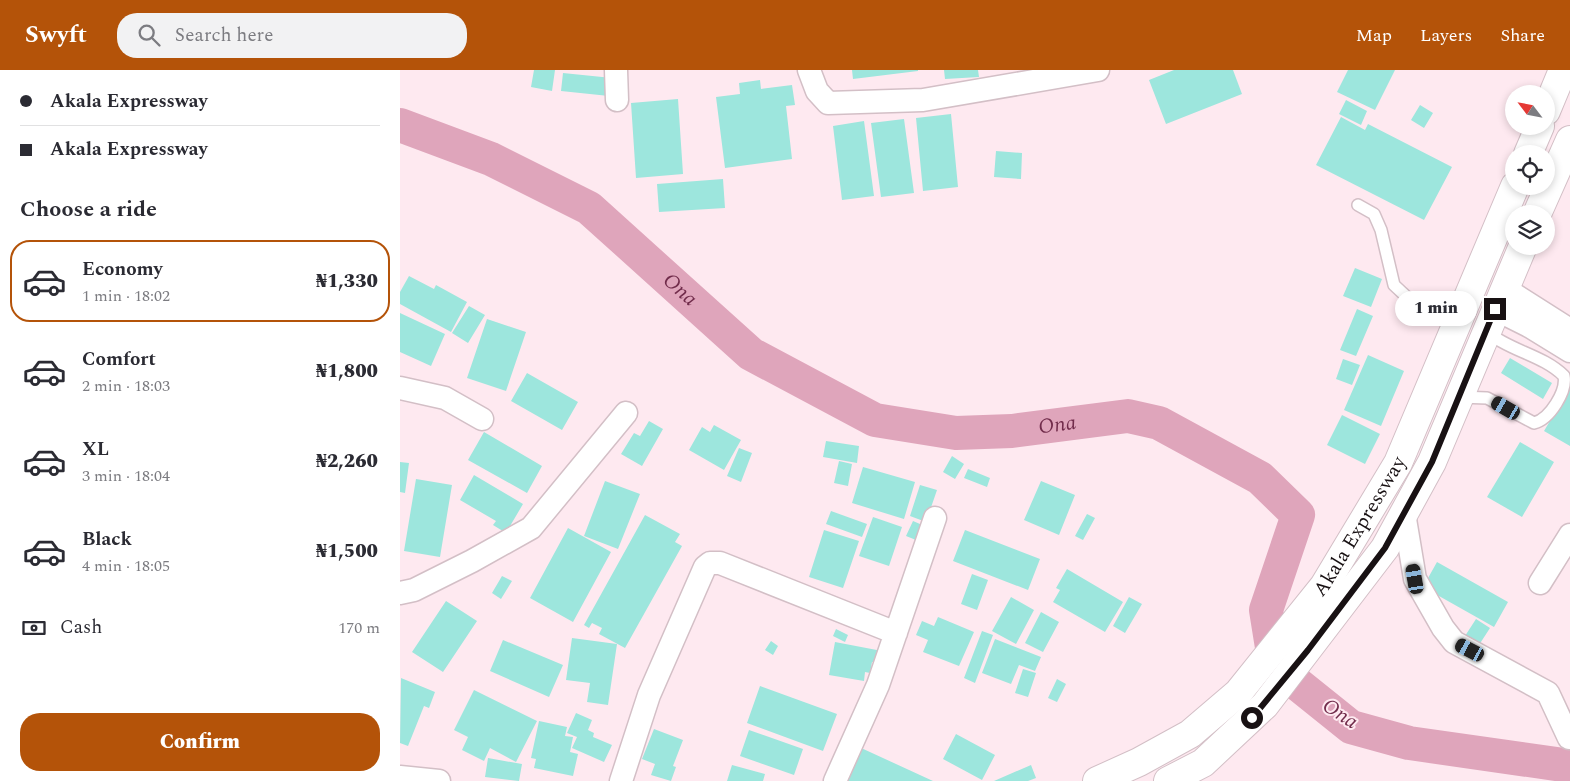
<!DOCTYPE html>
<meta charset="utf-8">
<style>
:root{--surface:#fff;--page:#f2f2f3;--text:#2b2b33;--muted:#7c7c81;--line:#e1e1e2;--accent:#b45309}
body{margin:0;font-family:Spectral,serif;background:var(--page);color:var(--text);height:100vh;display:flex;flex-direction:column;font-size:19px;white-space:nowrap}
*{box-sizing:border-box;margin:0}
p{font-size:16px;color:var(--muted)}
.icon{flex:none;width:28px;height:28px;fill:none;stroke:currentColor;stroke-width:2;stroke-linecap:round;stroke-linejoin:round}
.map{position:relative;flex:1;overflow:hidden}
.details{display:flex;flex-direction:column;background:var(--surface);width:400px}
.details>*{flex:none}
.top-card{display:grid;align-content:center;height:110px;padding:0 20px;background:var(--surface)}
.needle{width:32px;rotate:302deg}
.tools{position:absolute;left:1105px;top:15px;display:grid;gap:10px}
.tools a{display:grid;place-items:center;width:50px;height:50px;border-radius:50%;background:var(--surface);box-shadow:0 2px 8px #0003;font-size:25px}
.end{position:absolute;width:22px;height:22px;margin:-11px;border:6px solid #181113;background:#fff;box-shadow:0 0 0 2px #fff}
.from{border-radius:50%}
.bubble{position:absolute;height:35px;border-radius:18px;background:var(--surface);box-shadow:0 2px 8px #0003;font-size:16px;font-weight:800;line-height:35px;text-align:center}
.car{position:absolute;width:15px;height:30px;margin:-15px -8px;border-radius:6px;box-shadow:0 0 4px 1px #0007;background:linear-gradient(#222 24%,#8ab4d8 0 40%,#222 0 76%,#8ab4d8 0 86%,#222 0)}
.top-card b{display:flex;align-items:center;gap:18px;height:48px;font-size:19px}
.top-card b+b{border-top:1px solid var(--line)}
.top-card i{width:12px;height:12px;background:var(--text)}
ul{padding:0;list-style:none}
li{display:flex;align-items:center;gap:15px;height:82px;margin:0 10px 8px;padding:0 10px;border:2px solid transparent;border-radius:20px}
li div{flex:1}
li b{display:block;font-size:19px}
li em{font-style:normal;font-weight:800}
li.selected{border-color:var(--accent)}
li>.icon{width:45px;height:45px;stroke-width:1.5}
h2{padding:0 20px;font-size:22px;line-height:60px}
.pay{display:flex;align-items:center;gap:12px;height:55px;padding:0 20px;font-size:19px}
.pay p{margin-inline-start:auto}
.button{display:flex;gap:10px;margin-top:auto;padding:10px 20px}
.button a{flex:1;height:58px;border-radius:20px;background:var(--accent);color:#fff;font-size:20px;font-weight:800;line-height:58px;text-align:center}
header{display:flex;align-items:center;gap:30px;box-sizing:border-box;height:70px;padding:0 25px;background:var(--accent);color:#fff}
header strong{font-size:24px}
nav{display:flex;gap:28px;margin-inline-start:auto;font-size:18px}
.search{width:350px;height:45px;background:var(--page);display:flex;align-items:center;gap:12px;box-sizing:border-box;padding:0 18px;border-radius:20px;color:var(--muted);font-size:19px}
main{display:flex;flex:1;min-height:0}
.map>svg:first-child{display:block}
.lines{fill:none;stroke-linecap:round;stroke-linejoin:round}
.river{stroke:#dfa5bb;stroke-width:34}
.building{fill:#9de6dd}
.service-casing{stroke:#d3bfc6;stroke-width:14}
.minor-casing{stroke:#d3bfc6;stroke-width:25}
.primary-casing{stroke:#d3bfc6;stroke-width:30}
.service{stroke:#fff;stroke-width:11}
.minor{stroke:#fff;stroke-width:22}
.primary{stroke:#fff;stroke-width:28}
.route{stroke:#181113;stroke-width:6}
.labels{text-anchor:middle;dominant-baseline:central;stroke-width:4;stroke-linejoin:round;paint-order:stroke}
.street-label{font-size:20px;fill:#181113;stroke:#fee9f0}
.water-label{font-size:21px;font-style:italic;fill:#712c4b;stroke:#fee9f0}
</style>
<header>
<strong>Swyft</strong>
<div class="search"><svg class="icon" aria-label="search" viewBox="0 0 24 24"><circle cx="10" cy="10" r="6"/><path d="M15 15l6 6"/></svg>Search here</div>
<nav><a>Map</a><a>Layers</a><a>Share</a></nav>
</header>
<main>
<section class="details">
<div class="top-card">
<b><i class="from"></i>Akala Expressway</b>
<b><i></i>Akala Expressway</b>
</div>
<h2>Choose a ride</h2>
<ul>
<li class="selected"><svg class="icon" aria-label="car" viewBox="0 0 24 24"><path d="M5 17H2v-5l4-1 3-4h7l3 4 3 1v5h-3M9 17h6M6 11h13"/><circle cx="7" cy="17" r="2"/><circle cx="17" cy="17" r="2"/></svg><div><b>Economy</b><p>1 min · 18:02</p></div><em>₦1,330</em></li>
<li><svg class="icon" aria-label="car" viewBox="0 0 24 24"><path d="M5 17H2v-5l4-1 3-4h7l3 4 3 1v5h-3M9 17h6M6 11h13"/><circle cx="7" cy="17" r="2"/><circle cx="17" cy="17" r="2"/></svg><div><b>Comfort</b><p>2 min · 18:03</p></div><em>₦1,800</em></li>
<li><svg class="icon" aria-label="car" viewBox="0 0 24 24"><path d="M5 17H2v-5l4-1 3-4h7l3 4 3 1v5h-3M9 17h6M6 11h13"/><circle cx="7" cy="17" r="2"/><circle cx="17" cy="17" r="2"/></svg><div><b>XL</b><p>3 min · 18:04</p></div><em>₦2,260</em></li>
<li><svg class="icon" aria-label="car" viewBox="0 0 24 24"><path d="M5 17H2v-5l4-1 3-4h7l3 4 3 1v5h-3M9 17h6M6 11h13"/><circle cx="7" cy="17" r="2"/><circle cx="17" cy="17" r="2"/></svg><div><b>Black</b><p>4 min · 18:05</p></div><em>₦1,500</em></li>
</ul>
<div class="pay"><svg class="icon" aria-label="cash" viewBox="0 0 24 24"><path d="M3 7h18v10H3z"/><circle cx="12" cy="12" r="2"/></svg>Cash<p>170 m</p></div>
<div class="button"><a>Confirm</a></div>
</section>
<div class="map">
<svg width="1170" height="711" viewBox="0 0 1170 711">
<rect width="100%" height="100%" fill="#fee9f0"/>
<g class="lines">
<!-- river -->
<path class="river" id="s1" d="M0 55 91 89 189 138 351 284 475 350 556 363 612 361 728 346 759 353 860 408 898 445 866 540 875 596 951 657 1009 673 1170 696"/>
</g>
<!-- building -->
<path class="building" d="M134 0H155L152 21 131 17Z
M452 0H518V1L453 9Z
M544 0H578L579 7 545 9Z
M774 0H833L842 24 766 54 749 10Z
M948 0H995L975 40 937 22Z
M163 3 212 8 209 26 161 21Z
M360 10 361 19 392 15 395 35 386 36 392 89 325 98 316 27 340 24 339 13Z
M278 29 283 104 236 108 231 33Z
M946 30 967 41 961 55 939 44Z
M1020 35 1033 43 1024 58 1011 50Z
M551 44 558 117 523 121 516 48Z
M941 47 965 60 968 54 1052 97 1024 150 916 95Z
M504 49 514 123 481 127 471 53Z
M464 51 474 126 442 130 433 56Z
M596 81 622 83 621 109 594 107Z
M323 109 325 138 259 142 257 114Z
M955 198 982 209 971 237 943 226Z
M9 206 34 219 36 215 67 232 51 262 0 234V222Z
M69 236 85 245 68 273 52 263Z
M957 239 973 246 956 286 940 280Z
M0 243 45 264 31 296 0 282Z
M87 249 126 262 106 321 67 308Z
M968 285 1004 301 981 356 944 340Z
M1110 288 1152 313 1143 329 1101 303Z
M943 289 960 295 952 315 936 309Z
M127 303 178 332 162 360 111 331Z
M1170 317V376L1144 361Z
M942 345 980 364 965 394 927 375Z
M249 351 263 359 242 396 221 384 234 363 240 366Z
M314 355 341 370 324 400 289 380 302 357 310 362Z
M84 362 142 396 127 423 68 390Z
M426 371 459 376 457 393 423 387Z
M1120 372 1154 392 1122 447 1087 427Z
M339 378 352 383 341 412 327 406Z
M552 386 564 394 555 409 543 402Z
M439 391 452 394 448 416 434 413Z
M0 392 9 393 5 423 0 422Z
M463 397 515 412 504 449 452 433Z
M568 399 590 408 587 417 564 408Z
M74 405 123 434 106 463 93 455 96 451 60 430Z
M16 409 52 415 40 487 4 481Z
M205 411 240 424 218 479 184 466Z
M641 411 675 425 659 465 624 450Z
M520 415 537 420 526 452 510 446Z
M431 441 467 454 462 467 426 454Z
M687 444 695 448 683 470 675 466Z
M245 445 280 464 275 472 282 476 225 578 199 564 202 558 192 553 189 558 184 555Z
M473 447 502 457 489 496 459 486Z
M513 451 527 457 518 463 516 470 506 466Z
M168 458 211 482 173 552 130 528Z
M424 460 459 471 443 518 409 507Z
M565 460 640 489 628 520 553 491Z
M1037 492 1108 532 1094 557 1023 517Z
M667 499 723 532 705 562 653 532 660 520 656 518Z
M572 504 588 510 577 540 561 534Z
M102 506 112 511 101 529 92 523Z
M611 527 634 540 616 574 592 561Z
M729 527 742 534 725 563 713 556Z
M46 531 77 551 43 602 12 582Z
M641 542 659 552 643 582 625 573Z
M538 547 574 562 559 596 523 582 528 570 516 565 522 551 534 556Z
M1076 549 1090 558 1079 575 1065 566Z
M436 559 448 565 445 572 433 566Z
M582 561 593 565 575 613 564 608Z
M172 568 217 574 208 635 187 632 190 613 166 610Z
M595 569 641 587 635 601 619 595 611 614 582 603Z
M103 570 163 595 149 627 90 601Z
M371 571 378 576 373 585 365 580Z
M435 572 482 581 479 593 472 592 470 603 465 602 464 611 429 605Z
M623 599 636 603 628 627 615 623Z
M1 608 35 622 29 638 24 636 8 676 0 673Z
M657 609 666 614 657 632 648 628Z
M360 616 437 644 423 681 347 653Z
M74 620 137 651 116 692 90 678 84 691 62 680 68 667 54 660Z
M176 643 192 650 188 660 194 663 193 667 212 675 204 692 172 678 177 667 167 663Z
M139 651 167 657 165 666 173 667 170 682 178 684 173 706 134 698 136 689 131 688Z
M254 659 283 670 273 696 276 697 271 711 251 705 255 694 242 689Z
M349 660 403 679 394 705 340 686Z
M556 664 595 685 582 710 543 689Z
M459 677 533 711H448Z
M88 688 122 694 119 711 85 707Z
M332 695 365 704 363 711H327Z
M631 695 636 708 628 711H594Z"/>
<g class="lines">
<!-- service casing -->
<g class="service-casing">
<path id="service" d="M958 135 974 144 981 160 994 215 1009 229 1059 250
M1059 327 1087 328 1134 353C1150 349 1167 321 1164 306 1143 285 1110 281 1087 262"/>
</g>
<!-- minor casing -->
<g class="minor-casing">
<path id="minor" d="M216 0 217 30
M409 0 417 21 428 33 523 30 698 0
M1104 218 1170 260
M1095 239 1129 256 1170 281
M0 318 45 328 82 349
M1004 443 1015 509 1043 558 1054 572 1148 623 1169 668
M1140 513 1170 465
M0 523 14 520 72 491 131 458 226 343
M0 707 39 711
M221 711 249 625 305 497 310 493H320L496 563
M435 711 478 615 535 448"/>
</g>
<!-- primary casing -->
<g class="primary-casing">
<g id="primary">
<path d="M1146 41 1163 0"/>
<path d="M1128 84 1140 56"/>
<path d="M1137 144 1170 70"/>
<path id="s2" d="M697 711 739 692 790 664 838 623 924 516 998 393 1115 116"/>
<path d="M768 711 803 693 865 635 985 478 1032 392 1123 176"/>
</g>
</g>
<!-- service -->
<use href="#service" class="service"/>
<!-- minor -->
<use href="#minor" class="minor"/>
<!-- primary -->
<use href="#primary" class="primary"/>
</g>
<g class="lines">
<!-- route -->
<path class="route" d="M852 648 908 580 985 478 1032 392 1095 239"/>
</g>
<g class="labels">
<!-- street labels -->
<g class="street-label">
<text stroke="none"><textPath href="#s2" startOffset="374">Akala Expressway</textPath></text>
</g>
<!-- water labels -->
<g class="water-label">
<text stroke="none"><textPath href="#s1" startOffset="329">Ona</textPath></text>
<text stroke="none"><textPath href="#s1" startOffset="749">Ona</textPath></text>
<text transform="translate(940 644) rotate(33)">Ona</text>
</g>
</g>
</svg>
<div class="tools">
<a><svg class="needle" viewBox="-14 -14 28 28"><path d="M0-13l5 13h-10z" fill="#e53935"/><path d="M0 13l5-13h-10z" fill="#7c7c81"/></svg></a>
<a><svg class="icon" aria-label="locate" viewBox="0 0 24 24"><circle cx="12" cy="12" r="6"/><path d="M12 2v4M12 18v4M2 12h4M18 12h4"/></svg></a>
<a><svg class="icon" aria-label="layers" viewBox="0 0 24 24"><path d="M12 4l9 5-9 5-9-5zM3 14l9 5 9-5"/></svg></a>
</div>
<i class="end from" style="left:852px;top:648px"></i>
<i class="end" style="left:1095px;top:239px"></i>
<div class="bubble" style="left:995px;top:221px;width:82px">1 min</div>
<i class="car" style="left:1106px;top:338px;rotate:300deg"></i>
<i class="car" style="left:1015px;top:509px;rotate:350deg"></i>
<i class="car" style="left:1070px;top:580px;rotate:298deg"></i>
</div>
</main>
